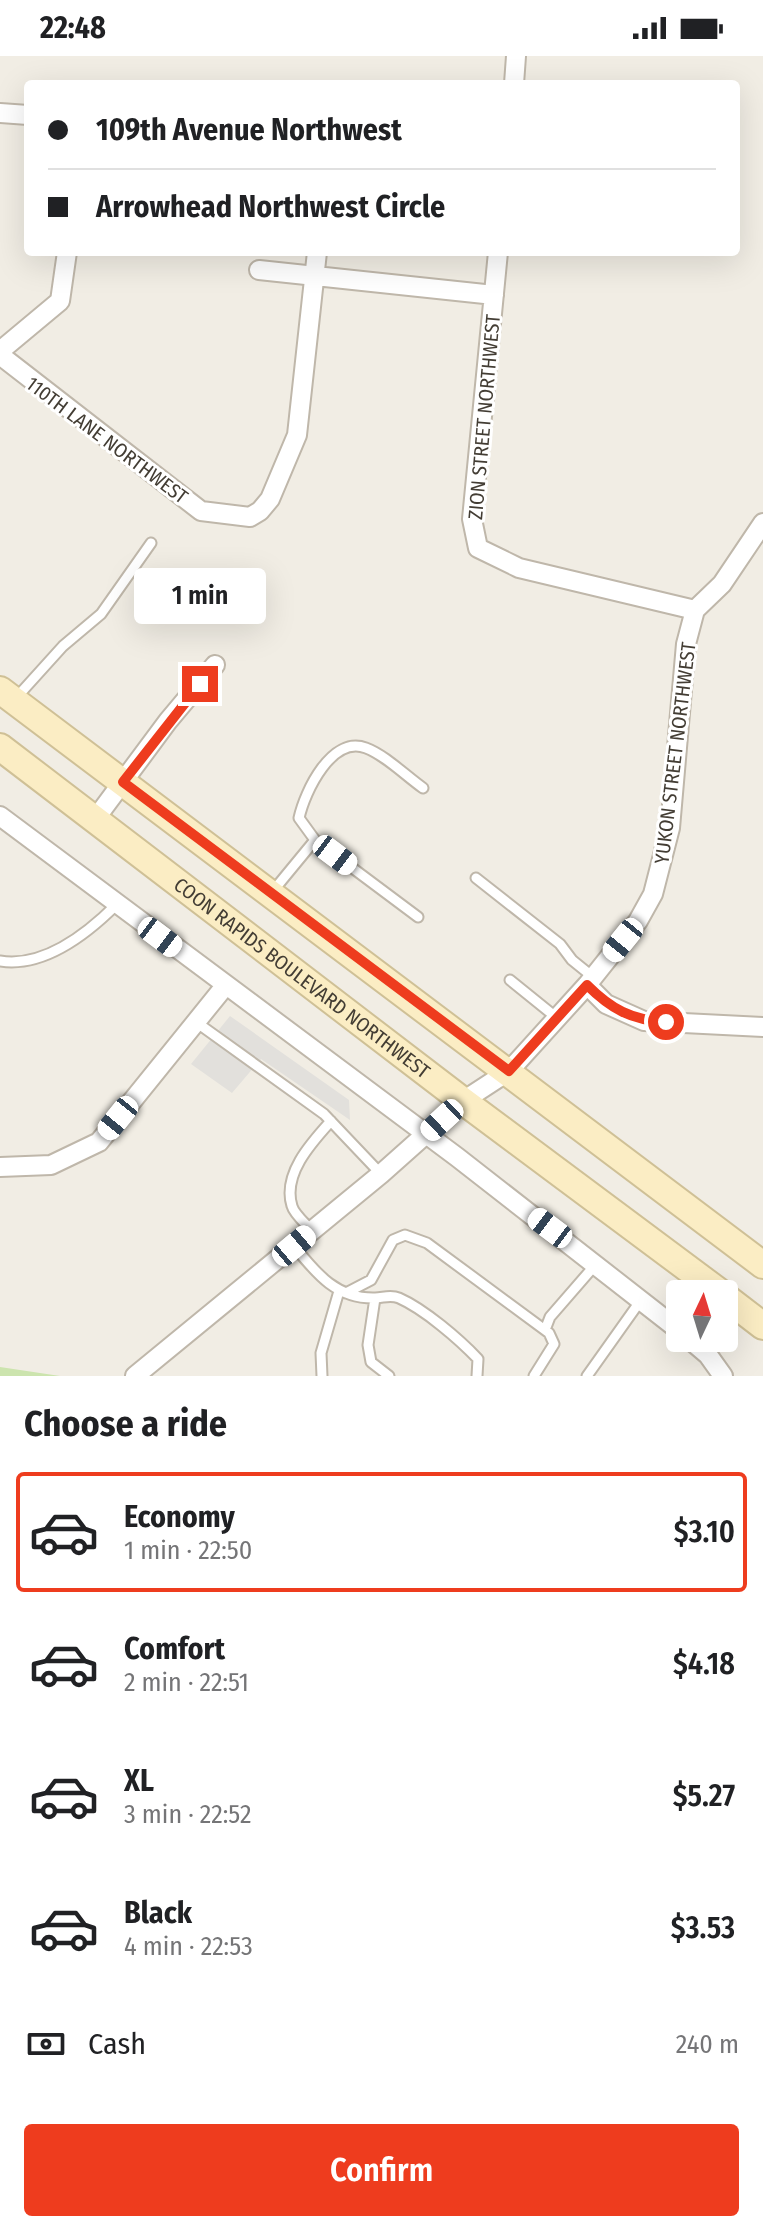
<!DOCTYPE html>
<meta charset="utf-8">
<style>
:root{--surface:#fff;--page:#f6f6f6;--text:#202124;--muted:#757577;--line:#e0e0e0;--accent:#ee3c1e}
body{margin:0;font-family:"Fira Sans Condensed",sans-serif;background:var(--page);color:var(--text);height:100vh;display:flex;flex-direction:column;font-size:30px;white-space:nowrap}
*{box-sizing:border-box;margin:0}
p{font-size:26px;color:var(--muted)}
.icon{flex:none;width:44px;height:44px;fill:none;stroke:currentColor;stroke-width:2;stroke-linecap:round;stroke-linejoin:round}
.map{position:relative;height:1320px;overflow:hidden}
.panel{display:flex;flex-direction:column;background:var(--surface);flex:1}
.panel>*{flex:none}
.guide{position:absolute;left:24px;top:24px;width:716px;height:176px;border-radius:8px;box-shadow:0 8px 32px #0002;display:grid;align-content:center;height:176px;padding:0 24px;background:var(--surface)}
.needle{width:52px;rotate:4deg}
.fabs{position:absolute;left:666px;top:1224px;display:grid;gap:16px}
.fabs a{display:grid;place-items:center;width:72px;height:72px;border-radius:8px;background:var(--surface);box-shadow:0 8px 32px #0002;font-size:40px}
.end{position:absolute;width:36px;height:36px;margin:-18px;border:10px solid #ee3c1e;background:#fff;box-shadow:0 0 0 4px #fff}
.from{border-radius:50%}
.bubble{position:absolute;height:56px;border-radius:8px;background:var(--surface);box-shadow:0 8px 32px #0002;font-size:26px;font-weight:600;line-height:56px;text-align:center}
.car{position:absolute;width:24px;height:48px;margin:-24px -12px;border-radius:10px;box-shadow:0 0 6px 2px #0007;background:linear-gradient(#fff 24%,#345 0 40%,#fff 0 76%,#345 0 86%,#fff 0)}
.guide b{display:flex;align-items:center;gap:28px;height:76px;font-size:30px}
.guide b+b{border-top:2px solid var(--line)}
.guide i{width:20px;height:20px;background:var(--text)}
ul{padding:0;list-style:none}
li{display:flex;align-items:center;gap:24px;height:120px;margin:0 16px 12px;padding:0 8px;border:4px solid transparent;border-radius:8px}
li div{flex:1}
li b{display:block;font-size:30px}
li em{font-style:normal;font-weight:600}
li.selected{border-color:var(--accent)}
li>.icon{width:72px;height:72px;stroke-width:1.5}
h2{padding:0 24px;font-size:36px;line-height:96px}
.pay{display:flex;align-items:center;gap:20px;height:88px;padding:0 24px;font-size:30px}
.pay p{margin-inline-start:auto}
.button{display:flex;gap:16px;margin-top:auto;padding:16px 24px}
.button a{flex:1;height:92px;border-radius:8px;background:var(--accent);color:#fff;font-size:32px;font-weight:600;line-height:92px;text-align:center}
.status{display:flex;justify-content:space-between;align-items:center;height:56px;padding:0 40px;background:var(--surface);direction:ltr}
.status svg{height:22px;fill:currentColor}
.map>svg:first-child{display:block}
.green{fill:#cce4ae}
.parking{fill:#e2e0dc}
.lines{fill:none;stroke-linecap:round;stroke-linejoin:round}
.lane-casing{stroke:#bfb7aa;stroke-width:13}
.street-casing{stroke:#bfb7aa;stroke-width:22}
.secondary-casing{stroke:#cfc096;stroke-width:30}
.lane{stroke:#fff;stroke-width:9}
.street{stroke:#fff;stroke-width:18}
.secondary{stroke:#fbedc4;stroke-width:26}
.route{stroke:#ee3c1e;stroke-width:10}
.labels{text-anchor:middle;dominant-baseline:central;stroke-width:6;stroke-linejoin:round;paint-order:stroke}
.street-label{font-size:20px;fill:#433d34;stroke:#fff}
</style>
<div class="status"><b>22:48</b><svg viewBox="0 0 49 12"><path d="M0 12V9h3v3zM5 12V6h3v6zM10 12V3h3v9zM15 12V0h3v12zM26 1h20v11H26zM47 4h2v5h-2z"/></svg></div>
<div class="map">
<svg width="763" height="1320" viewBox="0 0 763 1320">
<rect width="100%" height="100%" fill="#f1ede4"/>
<!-- green -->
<path class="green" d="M0 1311 60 1320H0Z"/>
<!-- parking -->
<path class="parking" d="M230 960 349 1044 350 1064 261 1003 232 1037 191 1008Z"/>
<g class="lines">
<!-- lane casing -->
<g class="lane-casing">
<path id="lane" d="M16 642 63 590 101 558 151 487
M315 784 299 762C305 735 332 679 366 692 385 699 406 720 423 732
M476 822 560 888 572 904 593 921
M273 835 315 784 418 861
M0 905C44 912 88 877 117 848
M510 924 557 962
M196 966 324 1058 381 1118
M312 1175C306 1168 294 1158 292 1150 282 1118 312 1086 331 1065
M294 1190C316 1217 336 1243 375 1242 383 1242 390 1238 399 1242 424 1253 459 1283 478 1303L477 1320
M346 1237 371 1224 393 1184 405 1179 427 1187 549 1277 554 1288 534 1320
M375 1242 368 1289 371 1306 389 1320
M545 1274 550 1261 596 1208
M322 1320 321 1297 339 1235
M587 1320 641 1244"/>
</g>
<!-- street casing -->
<g class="street-casing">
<path id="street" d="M514 28 516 0
M0 57 28 59
M498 196 472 463 478 492 519 512 695 554
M259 214 494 239
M0 295 60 245 67 196
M0 299 201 455 250 461 260 455 270 443 297 379 317 196
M0 760 457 1101 680 1275
M96 762 168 665 215 609
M587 929 606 948 644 965 763 971
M0 1111 51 1109 99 1086 225 930
M688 1282 708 1299 723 1320
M135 1320 381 1118 463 1045 509 1015 587 929 638 865 653 838 670 772 686 588 695 554 722 528 763 467"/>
</g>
<!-- secondary casing -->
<g class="secondary-casing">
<g id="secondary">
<path d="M0 634 763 1209"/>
<path id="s1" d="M0 691 463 1045 722 1238"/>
<path d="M724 1240 763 1270"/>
</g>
</g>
<!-- lane -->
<use href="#lane" class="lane"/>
<!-- street -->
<use href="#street" class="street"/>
<!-- secondary -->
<use href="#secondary" class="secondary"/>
</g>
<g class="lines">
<!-- route -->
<path class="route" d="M200 628 123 726 509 1015 587 929C611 953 631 964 666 966"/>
</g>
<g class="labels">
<!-- street labels -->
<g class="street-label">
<text transform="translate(484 361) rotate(-85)">ZION STREET NORTHWEST</text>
<text transform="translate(107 384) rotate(37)">110TH LANE NORTHWEST</text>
<text transform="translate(675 697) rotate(-83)">YUKON STREET NORTHWEST</text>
<text stroke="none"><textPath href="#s1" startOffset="380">COON RAPIDS BOULEVARD NORTHWEST</textPath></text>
</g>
</g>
</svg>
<div class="fabs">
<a><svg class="needle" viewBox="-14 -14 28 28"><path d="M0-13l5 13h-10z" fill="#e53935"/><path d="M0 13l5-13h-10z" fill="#757577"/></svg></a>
</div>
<i class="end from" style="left:666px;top:966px"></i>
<i class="end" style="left:200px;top:628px"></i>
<div class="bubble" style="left:134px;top:512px;width:132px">1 min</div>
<i class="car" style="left:335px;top:799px;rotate:127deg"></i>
<i class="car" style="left:160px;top:881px;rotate:127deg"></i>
<i class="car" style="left:623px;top:884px;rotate:219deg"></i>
<i class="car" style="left:118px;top:1062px;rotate:219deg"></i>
<i class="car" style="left:442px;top:1064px;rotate:227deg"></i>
<i class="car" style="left:550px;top:1172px;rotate:307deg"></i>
<i class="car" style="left:294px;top:1190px;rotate:50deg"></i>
<div class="guide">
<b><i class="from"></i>109th Avenue Northwest</b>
<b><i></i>Arrowhead Northwest Circle</b>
</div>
</div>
<section class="panel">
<h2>Choose a ride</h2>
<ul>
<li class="selected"><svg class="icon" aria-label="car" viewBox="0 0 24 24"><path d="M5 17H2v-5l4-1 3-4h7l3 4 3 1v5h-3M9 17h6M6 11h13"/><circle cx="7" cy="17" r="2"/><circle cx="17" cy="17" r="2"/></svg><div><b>Economy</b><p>1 min · 22:50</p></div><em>$3.10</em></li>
<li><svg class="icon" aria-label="car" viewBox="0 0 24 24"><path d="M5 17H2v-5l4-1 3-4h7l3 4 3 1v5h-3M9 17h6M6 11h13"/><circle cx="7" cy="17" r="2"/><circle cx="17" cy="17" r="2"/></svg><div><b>Comfort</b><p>2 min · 22:51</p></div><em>$4.18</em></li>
<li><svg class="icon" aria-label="car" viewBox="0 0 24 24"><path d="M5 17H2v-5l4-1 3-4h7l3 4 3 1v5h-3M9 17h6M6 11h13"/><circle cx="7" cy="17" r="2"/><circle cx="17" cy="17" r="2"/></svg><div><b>XL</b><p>3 min · 22:52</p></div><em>$5.27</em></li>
<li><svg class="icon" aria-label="car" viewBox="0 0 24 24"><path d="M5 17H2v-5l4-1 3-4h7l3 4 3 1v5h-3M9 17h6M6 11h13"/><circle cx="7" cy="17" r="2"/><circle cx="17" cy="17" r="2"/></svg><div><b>Black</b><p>4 min · 22:53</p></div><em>$3.53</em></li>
</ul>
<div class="pay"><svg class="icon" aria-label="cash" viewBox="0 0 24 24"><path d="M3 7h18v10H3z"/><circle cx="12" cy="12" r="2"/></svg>Cash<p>240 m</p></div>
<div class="button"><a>Confirm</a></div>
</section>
